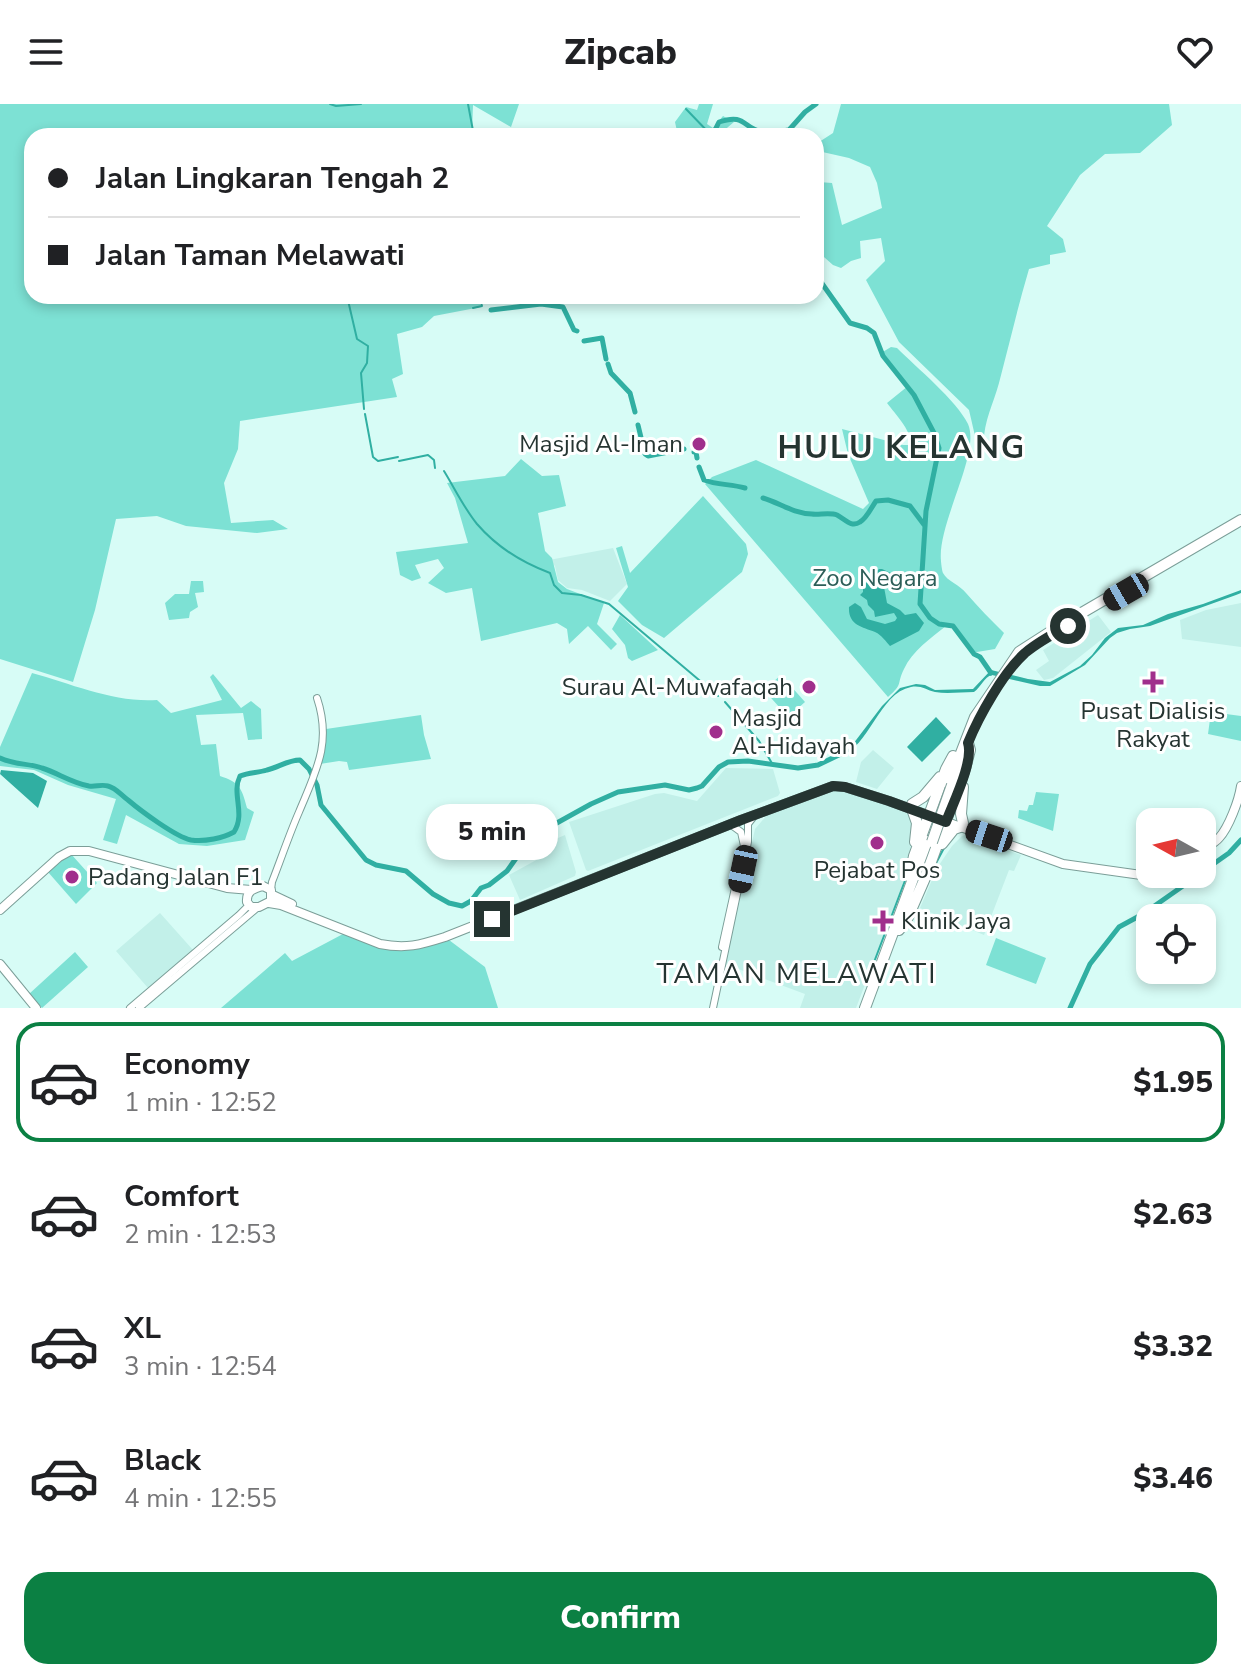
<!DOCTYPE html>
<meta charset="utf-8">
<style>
:root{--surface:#fff;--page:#f6f6f6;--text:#202124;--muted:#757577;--line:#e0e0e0;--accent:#0b8043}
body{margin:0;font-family:"Nunito Sans",sans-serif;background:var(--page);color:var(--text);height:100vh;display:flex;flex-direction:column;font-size:30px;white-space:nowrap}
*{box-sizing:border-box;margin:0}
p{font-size:26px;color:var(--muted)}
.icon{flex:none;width:44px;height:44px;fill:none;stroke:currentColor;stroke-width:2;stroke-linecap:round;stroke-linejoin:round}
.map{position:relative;height:904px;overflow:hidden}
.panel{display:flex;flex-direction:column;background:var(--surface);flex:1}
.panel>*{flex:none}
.guide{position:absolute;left:24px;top:24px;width:800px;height:176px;border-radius:24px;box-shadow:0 4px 12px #0003;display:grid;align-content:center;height:176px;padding:0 24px;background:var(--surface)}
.needle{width:52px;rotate:278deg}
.tools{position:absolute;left:1136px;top:704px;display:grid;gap:16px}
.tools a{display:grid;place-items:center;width:80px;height:80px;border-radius:16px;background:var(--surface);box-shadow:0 4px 12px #0003;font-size:40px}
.end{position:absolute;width:36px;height:36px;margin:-18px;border:10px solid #253431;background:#fff;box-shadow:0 0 0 4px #fff}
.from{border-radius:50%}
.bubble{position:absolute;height:56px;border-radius:24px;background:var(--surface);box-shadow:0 4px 12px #0003;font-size:26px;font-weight:800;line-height:56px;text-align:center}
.car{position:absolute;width:24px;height:48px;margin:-24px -12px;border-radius:10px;box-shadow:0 0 6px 2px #0007;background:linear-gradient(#222 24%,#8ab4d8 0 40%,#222 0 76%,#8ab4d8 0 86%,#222 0)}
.guide b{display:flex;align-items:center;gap:28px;height:76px;font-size:30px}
.guide b+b{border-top:2px solid var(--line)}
.guide i{width:20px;height:20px;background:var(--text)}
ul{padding:14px 0 0;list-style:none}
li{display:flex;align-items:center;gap:24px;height:120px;margin:0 16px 12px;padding:0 8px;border:4px solid transparent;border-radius:24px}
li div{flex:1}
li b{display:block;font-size:30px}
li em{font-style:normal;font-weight:800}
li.on{border-color:var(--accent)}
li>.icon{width:72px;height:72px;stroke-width:1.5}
.button{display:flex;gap:16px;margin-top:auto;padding:16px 24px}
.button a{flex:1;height:92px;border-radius:24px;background:var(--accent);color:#fff;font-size:32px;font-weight:800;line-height:92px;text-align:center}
header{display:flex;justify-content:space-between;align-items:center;height:104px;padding:0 24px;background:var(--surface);font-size:36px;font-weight:800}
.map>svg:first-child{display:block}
.built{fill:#c2f0e9}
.green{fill:#7de1d4}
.water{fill:#30afa2}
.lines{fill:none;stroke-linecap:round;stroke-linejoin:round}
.stream{stroke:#30afa2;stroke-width:2}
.river{stroke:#30afa2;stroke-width:5}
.minor-casing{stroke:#7b9e98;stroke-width:8}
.major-casing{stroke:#7b9e98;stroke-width:10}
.highway-casing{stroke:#7b9e98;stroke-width:12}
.minor{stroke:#fff;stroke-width:6}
.major{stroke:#fff;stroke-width:8}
.highway{stroke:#fff;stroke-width:10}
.highway-bridge-casing{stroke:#7b9e98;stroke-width:12;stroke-linecap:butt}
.highway-bridge{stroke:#fff;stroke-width:10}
.route{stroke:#253431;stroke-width:10}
.poi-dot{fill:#a02f8c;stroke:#fff;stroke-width:3}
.labels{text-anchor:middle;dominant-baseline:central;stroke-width:6;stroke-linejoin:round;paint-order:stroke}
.poi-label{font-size:24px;fill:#253431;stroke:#fff;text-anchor:start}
.park-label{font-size:24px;fill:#2c5e58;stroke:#fff}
.quarter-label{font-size:28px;letter-spacing:2px;fill:#253431;stroke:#fff}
.district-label{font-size:32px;font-weight:bold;letter-spacing:2px;fill:#253431;stroke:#fff}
</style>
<header><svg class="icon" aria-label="menu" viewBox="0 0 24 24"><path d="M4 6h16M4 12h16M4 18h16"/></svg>Zipcab<svg class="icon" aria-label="heart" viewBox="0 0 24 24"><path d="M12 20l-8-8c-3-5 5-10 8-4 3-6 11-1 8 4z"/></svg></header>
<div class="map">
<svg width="1241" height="904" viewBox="0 0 1241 904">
<rect width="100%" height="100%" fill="#d7fcf6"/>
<!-- built -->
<path class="built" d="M613 444 627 480 610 497 582 486 567 484 558 476 555 462 549 456Z
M1241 499V543L1182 535 1180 516 1206 506Z
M1098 511 1111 528 1053 574 1044 576 1036 566 1049 557 1043 546Z
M873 646 894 664 877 685 856 678 861 658Z
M726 664 773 665 780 689 778 692 588 767 586 766 569 718 655 690 664 689 697 697Z
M840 685 908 706 915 715 906 773 856 904H800L805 890 725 860 755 725 768 710 830 686Z
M565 731 576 768 575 772 520 796 509 771 540 754 544 740Z
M966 731 1021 751 1014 767 1009 766 984 831 920 804 937 764 952 742 962 732Z
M160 809 193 846 148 884 116 847Z"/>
<!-- green -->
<path class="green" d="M0 0H519L511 23 473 1 472 28 477 32H32V192H478L481 203 434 212 422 223 397 230 403 270 392 275 397 293 240 317 238 345 224 379 231 419 273 416 288 425 257 429 186 422 157 412 116 415 95 506 73 578 0 555Z
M699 0H713L707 20 713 24 723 12 734 18 721 29 719 32H678L675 18 686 3 697 6Z
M841 0H1169L1172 21 1140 49 1105 50 1080 71 1047 122 1063 135 1066 148 1050 151V160L1029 165C1018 202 1009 241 999 279 993 301 982 321 984 344L975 345V332L969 306 899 238 866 176 885 157 881 134 860 137 861 154 851 157 841 164 833 161 816 146V90H818L819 78 832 79 842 121 882 104 877 79 870 63 849 54 818 47 816 40 833 29Z
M891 243 897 244C916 263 957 297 968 320 981 349 937 420 941 457 941 458 942 467 943 469 947 477 960 481 966 489 978 503 991 516 1004 529L995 545 971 549 952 524 946 522C931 534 912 547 904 565 896 581 904 579 888 593L705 380 712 373 756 356 863 405 869 399 848 350 842 325 903 341H909L911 339C910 325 896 311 887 299L908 282 881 249Z
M521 355 542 372 559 371 566 402 538 409 545 447 552 454 558 478 567 485 604 499 597 520 617 540 611 546 588 522 569 540 567 525 557 519 481 537 472 484 446 489 428 479 444 464 438 455 415 461 421 474 412 477 400 471 396 448 468 439 455 394 447 379 505 372Z
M703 392 746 440 748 450 742 468 664 534 642 521 618 497 628 483 616 444 622 442 630 469Z
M191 477H203L204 488 195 489 198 503 190 508 189 514 169 516 165 499 175 490H189Z
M620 511 658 546 632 557 628 554 625 541 612 525Z
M32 569C72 580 115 599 157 596L171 609 222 596 210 573 213 570 241 604 251 597 261 605 262 635 248 636 243 609 196 611 201 641 216 640 220 672C239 678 242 684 247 704L254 708 245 736 207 742 179 740 126 711 117 740 103 736 116 695 68 681 34 666 0 662V643Z
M781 571 805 598 788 613 764 586Z
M1211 608 1241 612V637L1208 630Z
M421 611 424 631 431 655 349 666 347 658 339 657 320 660 326 639V625Z
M1036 688 1059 690 1053 727 1018 714 1019 706 1027 707 1029 701H1033Z
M71 750 97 779 76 800 48 768 61 756Z
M343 830 392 845 413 846 449 836 485 863 498 904H221L285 849 292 857Z
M996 834 1046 854 1036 880 986 861Z
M75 848 88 863 42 904 29 890Z"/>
<!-- water -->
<path class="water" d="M879 465H882L893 470V473L884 475V483L887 499 900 506 905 511 916 509 924 519 919 527 890 542C886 538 882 531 875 528 862 523 848 521 849 503L855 499 861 503 867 515 885 520 895 517 897 514 894 509 875 513 874 507 868 501 867 496 860 491 863 488V479L877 478 878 471 876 468Z
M1241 486V489L1236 491 1150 522 1130 525 1117 529 1110 534 1085 561 1050 582H1040L992 571C984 573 981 583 974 588 961 588 947 590 935 588 926 586 921 581 911 583 879 589 870 643 839 653L837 651 850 644 882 602 900 584 916 580 925 581 935 586 973 585 991 566 1028 575 1050 578 1080 562 1092 551 1105 534 1118 524 1143 521 1168 510 1203 500Z
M936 613 951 629 922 658 907 643Z
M1 666 33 669 47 677 38 704 0 670Z"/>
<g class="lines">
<!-- stream -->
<path class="stream" d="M330 0 336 2 361 0
M468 0 474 32
M686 5 712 32
M190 25 200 32
M347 192 357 235 368 242 367 259 361 269 364 305
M473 204 482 202 479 192
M365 310 373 353 378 357 398 353
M399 357 428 351 434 356 435 364
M444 367C455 385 464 404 477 420 496 442 523 459 550 469L554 481 562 489 581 491 609 500 718 592
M725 598 759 637 773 661
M934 763 944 744
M868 874 906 774"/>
<!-- river -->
<path class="river" d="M712 32 719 18C746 9 742 24 762 28 771 29 781 27 789 26L805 8 816 0
M816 171 850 219 867 224 874 229 883 252 914 291 934 329 939 344 926 407 920 500 930 514 939 520 953 522 974 550 980 553 991 569
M491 206 541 200 563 203 574 226 577 227
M584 237 602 234 606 255
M608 260 611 269 630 289 635 308
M638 321 645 350 648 352 684 345
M694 348H696L697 354
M699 363 704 376C717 381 731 380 745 384
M763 394C780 399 792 409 812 410 819 411 830 408 837 411 845 415 851 424 860 418 867 414 871 404 876 397L888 396 910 402 925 422
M0 654C14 661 28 659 42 664 58 669 72 679 89 682 96 683 101 680 108 682 116 684 121 691 128 696 141 707 176 733 191 736 205 738 223 734 234 728 246 709 231 690 240 672 249 668 258 669 267 666 279 663 288 656 300 656L309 665 317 681 321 701 366 756 376 761 406 767 433 790 449 799 462 802 471 797 481 784 489 781 507 767 524 743 537 741 555 720 591 700 618 688 665 681 689 686 697 684 702 682 719 663 728 658 748 657 798 664 818 661 843 649
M1202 768 1229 749 1241 736
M1070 904 1090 860 1119 823 1143 810 1200 770"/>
<!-- minor casing -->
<g class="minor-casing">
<path id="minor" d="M730 720 741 728 744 742
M271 786 272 778C281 755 289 731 299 708 316 667 332 639 317 594
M722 843 735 784
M130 904 239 811 249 801
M139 904 257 804
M713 904 748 738V720L755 711"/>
</g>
<!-- major casing -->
<g class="major-casing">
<path id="major" d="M1202 746C1208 742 1215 739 1219 734 1229 723 1239 696 1241 682
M263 782 271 786V797L259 803H251L247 798C246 787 254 784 263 782Z
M273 791 292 800
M269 799 281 801 380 840C406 845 420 841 445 833L741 716 833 682 845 683 889 697 1063 760 1141 771 1164 770
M0 806 59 753 70 747H89L227 784 251 786
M0 860 36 904"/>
</g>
<!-- highway casing -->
<g class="highway-casing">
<path id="highway" d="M949 680 975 613 1019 548 1061 521 1241 416
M912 700 923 693 940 673
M912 705 917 719 915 738
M963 719 961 710 963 683
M942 740 954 725 960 723
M910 772 914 752 946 665 953 652
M899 826 908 813 925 774 965 665 970 646 968 639
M865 904 927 737"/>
</g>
<!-- minor -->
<use href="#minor" class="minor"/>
<!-- major -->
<use href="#major" class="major"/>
<!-- highway -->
<use href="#highway" class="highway"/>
<!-- highway-bridge casing -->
<g class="highway-bridge-casing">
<path id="highway-bridge" d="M932 738 952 681"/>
</g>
<!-- highway-bridge -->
<use href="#highway-bridge" class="highway-bridge"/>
</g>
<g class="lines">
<!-- route -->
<path class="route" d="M492 815 741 716 833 682 845 683 889 697 946 718C953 699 974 657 968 639 979 612 1003 569 1025 549 1038 538 1053 530 1068 522"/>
</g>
<!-- markers -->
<g class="poi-dot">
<circle cx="699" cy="340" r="8"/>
<path d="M1149 566h8v8h8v8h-8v8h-8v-8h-8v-8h8z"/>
<circle cx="809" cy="583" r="8"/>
<circle cx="716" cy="628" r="8"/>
<circle cx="877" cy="739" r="8"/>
<circle cx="72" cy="773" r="8"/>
<path d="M879 805h8v8h8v8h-8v8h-8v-8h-8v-8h8z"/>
</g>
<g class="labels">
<!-- poi labels -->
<g class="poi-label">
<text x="683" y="340" text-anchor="end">Masjid Al-Iman</text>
<text x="793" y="583" text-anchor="end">Surau Al-Muwafaqah</text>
<text x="1153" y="607" text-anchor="middle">Pusat Dialisis<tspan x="1153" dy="28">Rakyat</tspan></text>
<text x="732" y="614">Masjid<tspan x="732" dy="28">Al-Hidayah</tspan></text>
<text x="877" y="766" text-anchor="middle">Pejabat Pos</text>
<text x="88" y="773">Padang Jalan F1</text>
<text x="901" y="817">Klinik Jaya</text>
</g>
<!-- park labels -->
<g class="park-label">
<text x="875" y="474">Zoo Negara</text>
</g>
<!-- quarter labels -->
<g class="quarter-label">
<text x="797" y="870">TAMAN MELAWATI</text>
</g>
<!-- district labels -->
<g class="district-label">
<text x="902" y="343">HULU KELANG</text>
</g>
</g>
</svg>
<div class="tools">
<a><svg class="needle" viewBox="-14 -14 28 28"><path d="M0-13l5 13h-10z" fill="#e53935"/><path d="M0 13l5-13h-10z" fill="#757577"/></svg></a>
<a><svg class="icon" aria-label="locate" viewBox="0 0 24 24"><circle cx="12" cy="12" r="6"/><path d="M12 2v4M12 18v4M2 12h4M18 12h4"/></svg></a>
</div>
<i class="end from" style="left:1068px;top:522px"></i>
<i class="end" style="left:492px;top:815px"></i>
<div class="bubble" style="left:426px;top:700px;width:132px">5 min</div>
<i class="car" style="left:1126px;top:488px;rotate:240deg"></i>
<i class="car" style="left:989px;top:732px;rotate:288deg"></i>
<i class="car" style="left:743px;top:765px;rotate:192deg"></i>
<div class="guide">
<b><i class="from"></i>Jalan Lingkaran Tengah 2</b>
<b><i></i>Jalan Taman Melawati</b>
</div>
</div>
<section class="panel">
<ul>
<li class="on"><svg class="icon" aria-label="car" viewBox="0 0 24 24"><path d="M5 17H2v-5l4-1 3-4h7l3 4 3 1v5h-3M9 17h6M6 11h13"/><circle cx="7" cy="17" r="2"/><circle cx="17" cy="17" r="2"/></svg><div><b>Economy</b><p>1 min · 12:52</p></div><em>$1.95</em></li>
<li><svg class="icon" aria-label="car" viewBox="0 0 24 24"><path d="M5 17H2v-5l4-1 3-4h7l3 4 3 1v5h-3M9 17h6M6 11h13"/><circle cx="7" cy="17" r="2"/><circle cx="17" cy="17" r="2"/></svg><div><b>Comfort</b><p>2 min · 12:53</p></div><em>$2.63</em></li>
<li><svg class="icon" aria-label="car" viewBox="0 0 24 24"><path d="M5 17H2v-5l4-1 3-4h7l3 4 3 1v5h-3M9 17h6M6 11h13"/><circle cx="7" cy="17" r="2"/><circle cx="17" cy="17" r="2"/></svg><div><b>XL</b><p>3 min · 12:54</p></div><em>$3.32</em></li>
<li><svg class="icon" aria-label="car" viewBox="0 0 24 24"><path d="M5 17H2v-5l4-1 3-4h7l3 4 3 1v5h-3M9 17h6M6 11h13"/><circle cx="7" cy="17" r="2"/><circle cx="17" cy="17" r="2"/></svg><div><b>Black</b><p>4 min · 12:55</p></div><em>$3.46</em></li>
</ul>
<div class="button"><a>Confirm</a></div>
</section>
